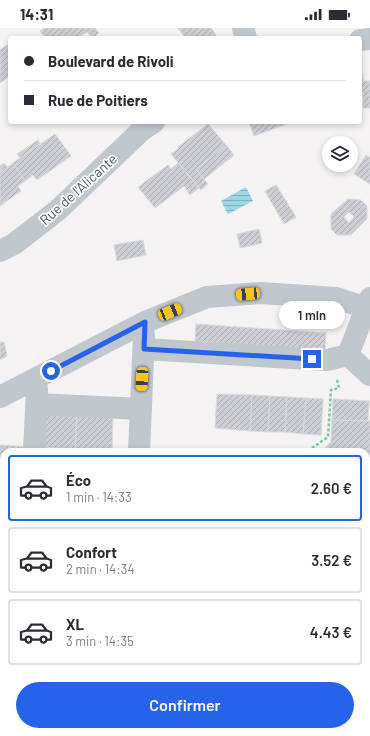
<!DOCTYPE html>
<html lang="fr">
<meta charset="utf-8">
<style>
:root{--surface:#fff;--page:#f7f7f7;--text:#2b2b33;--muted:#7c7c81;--line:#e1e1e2;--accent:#2563eb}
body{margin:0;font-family:Barlow,sans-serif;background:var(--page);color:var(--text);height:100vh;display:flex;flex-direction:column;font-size:15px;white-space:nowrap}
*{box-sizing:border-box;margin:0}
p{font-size:13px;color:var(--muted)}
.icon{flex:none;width:22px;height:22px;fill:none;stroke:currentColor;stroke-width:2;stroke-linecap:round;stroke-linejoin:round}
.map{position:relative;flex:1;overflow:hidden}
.side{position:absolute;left:0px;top:420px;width:370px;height:288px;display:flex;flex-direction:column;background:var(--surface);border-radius:12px 12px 0 0;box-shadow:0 2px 6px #0003}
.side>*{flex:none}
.top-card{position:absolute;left:8px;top:8px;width:354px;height:88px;border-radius:4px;box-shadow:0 2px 6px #0003;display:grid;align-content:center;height:88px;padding:0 16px;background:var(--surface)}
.buttons{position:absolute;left:322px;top:108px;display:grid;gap:8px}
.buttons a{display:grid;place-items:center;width:36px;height:36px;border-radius:50%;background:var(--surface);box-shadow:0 2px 6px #0003;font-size:20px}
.end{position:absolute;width:18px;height:18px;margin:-9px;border:5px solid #2563eb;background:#fff;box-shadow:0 0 0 2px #fff}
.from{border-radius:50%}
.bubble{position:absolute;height:28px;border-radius:14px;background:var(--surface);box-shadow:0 2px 6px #0003;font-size:13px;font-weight:600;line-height:28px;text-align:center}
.car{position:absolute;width:12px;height:24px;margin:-12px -6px;border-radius:5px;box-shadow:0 0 3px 1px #0007;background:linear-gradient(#f5c518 24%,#345 0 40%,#f5c518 0 76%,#345 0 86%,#f5c518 0)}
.top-card b{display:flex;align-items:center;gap:14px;height:38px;font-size:15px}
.top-card b+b{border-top:1px solid var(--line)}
.top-card i{width:10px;height:10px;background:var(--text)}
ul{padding:7px 0 0;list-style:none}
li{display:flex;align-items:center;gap:12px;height:66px;margin:0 8px 6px;padding:0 8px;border:2px solid var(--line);border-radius:4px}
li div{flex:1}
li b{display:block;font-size:15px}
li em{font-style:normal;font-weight:600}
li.current{border-color:var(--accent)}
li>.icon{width:36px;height:36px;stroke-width:1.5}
.primary-button{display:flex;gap:8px;margin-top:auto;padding:8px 16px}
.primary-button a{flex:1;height:46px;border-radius:24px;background:var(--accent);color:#fff;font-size:16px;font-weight:600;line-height:46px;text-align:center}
.status{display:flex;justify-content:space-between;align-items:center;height:28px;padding:0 20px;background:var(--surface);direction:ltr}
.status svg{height:11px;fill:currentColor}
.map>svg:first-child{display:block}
.water{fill:url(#water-rules)}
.building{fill:url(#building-hatch);stroke:#d7d9dd;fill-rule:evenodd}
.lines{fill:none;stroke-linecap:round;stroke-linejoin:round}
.path{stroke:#82c6a2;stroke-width:2.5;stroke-dasharray:3 2;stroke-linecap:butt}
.minor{stroke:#c0c7cd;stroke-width:22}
.route{stroke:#2563eb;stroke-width:5}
.labels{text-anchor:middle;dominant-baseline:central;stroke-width:3.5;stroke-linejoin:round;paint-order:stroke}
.street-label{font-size:14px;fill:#4c565e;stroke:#fff}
</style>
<div class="status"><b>14:31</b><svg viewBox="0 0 49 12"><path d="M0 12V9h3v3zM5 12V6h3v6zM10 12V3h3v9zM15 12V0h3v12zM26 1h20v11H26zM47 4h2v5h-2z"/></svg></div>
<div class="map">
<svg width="370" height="708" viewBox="0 0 370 708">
<defs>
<pattern id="water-rules" width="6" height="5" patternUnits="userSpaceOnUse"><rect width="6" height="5" fill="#99d7e4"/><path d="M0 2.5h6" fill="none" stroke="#7fb1bc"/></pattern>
<pattern id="building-hatch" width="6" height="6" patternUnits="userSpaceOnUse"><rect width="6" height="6" fill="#cdcfd4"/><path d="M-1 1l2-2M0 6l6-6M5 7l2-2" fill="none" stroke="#a9abaf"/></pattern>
</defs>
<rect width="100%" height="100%" fill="#f4f2f2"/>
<!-- water -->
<path class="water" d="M246 159 253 173 228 186 221 173Z"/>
<!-- building -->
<path class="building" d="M44 0H95L99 5 92 10 87 4 78 10H45L40 3Z
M178 0H211L216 7 212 10H185Z
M10 15V48L0 55V22Z
M360 45H363V53H370V80H363V64H360Z
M249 94H292L254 108Z
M208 96 226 117 196 141 208 156 201 162 171 126 179 120 178 119Z
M55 106 71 128 37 152 33 147 25 153 13 135Z
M38 112 40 116 20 130 17 126Z
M226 117 234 127 204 151 196 141Z
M366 127 370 130V156L354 146Z
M4 135 7 139 0 144V138Z
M13 135 25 153 18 158 21 163 0 178V144Z
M178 135 199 160 190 167 184 158 155 180 138 159 168 137 171 141Z
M276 157 296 189 284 196 265 163Z
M348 171 361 172 367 178V191L351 207H337L331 201V186ZM349 184 354 189 349 195 344 189Z
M259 201 262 215 240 220 237 206Z
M143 212 146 227 117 233 114 217Z
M196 296 326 305 325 323 195 313Z
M0 314H4L7 328 0 332Z
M217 366 252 367 250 403 215 400Z
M252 367 270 368 268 404 250 403Z
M270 368 287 369 285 404H268Z
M287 369 306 370 303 406 285 404Z
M306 370 323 371 321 407 303 406Z
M333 371 369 373 368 393 332 392Z
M41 384 77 387 75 421 39 419Z
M77 387 113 389 112 422 75 421Z
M332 392 370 393V427H366V424H321L331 414Z
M0 417 30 419 29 424H4V451H0Z
M0 477H4V496H0Z
M0 525H3L1 560H0Z
M3 525H4V560H1Z
M7 704H42V708H7Z
M84 704H120V708L84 707Z
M155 704H189V708H154Z
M272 704H316V708H272Z"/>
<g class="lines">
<!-- path -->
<path class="path" d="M312 420 328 409 331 362 339 360 337 352"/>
<!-- minor -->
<path class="minor" d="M243 0 246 10
M360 12 370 11
M0 223 14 216 58 182 142 102 154 94
M144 321 327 332 348 327 370 270
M348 327 370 347
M0 369 145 294 207 269 261 265 336 270 370 281
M37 376 141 381
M34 424 37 361
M139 424 144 307
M0 569H4
M366 569 370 568
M366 691 370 684
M72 708V704
M357 708 359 704"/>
</g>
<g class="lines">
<!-- route -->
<path class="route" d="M51 343 145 294 144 321 312 331"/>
</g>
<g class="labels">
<!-- street labels -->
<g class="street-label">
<text transform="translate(78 161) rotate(-42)">Rue de l'Alicante</text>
</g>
</g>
</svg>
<div class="buttons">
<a><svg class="icon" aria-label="layers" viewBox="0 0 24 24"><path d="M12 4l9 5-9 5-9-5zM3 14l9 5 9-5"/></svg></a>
</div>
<i class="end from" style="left:51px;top:343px"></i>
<i class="end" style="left:312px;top:331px"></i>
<div class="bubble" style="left:279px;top:273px;width:66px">1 min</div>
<i class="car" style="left:248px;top:266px;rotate:265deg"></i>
<i class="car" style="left:170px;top:284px;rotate:68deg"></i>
<i class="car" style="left:142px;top:351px;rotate:183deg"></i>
<div class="top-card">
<b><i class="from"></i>Boulevard de Rivoli</b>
<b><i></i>Rue de Poitiers</b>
</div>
<section class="side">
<ul>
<li class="current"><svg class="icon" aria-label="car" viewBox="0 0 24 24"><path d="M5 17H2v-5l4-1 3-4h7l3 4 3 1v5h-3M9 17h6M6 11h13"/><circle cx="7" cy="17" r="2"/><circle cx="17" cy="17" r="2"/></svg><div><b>Éco</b><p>1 min · 14:33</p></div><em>2.60 €</em></li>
<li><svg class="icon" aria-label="car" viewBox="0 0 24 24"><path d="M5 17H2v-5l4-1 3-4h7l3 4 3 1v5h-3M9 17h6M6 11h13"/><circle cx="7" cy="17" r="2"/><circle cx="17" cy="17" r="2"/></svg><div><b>Confort</b><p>2 min · 14:34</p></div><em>3.52 €</em></li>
<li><svg class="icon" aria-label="car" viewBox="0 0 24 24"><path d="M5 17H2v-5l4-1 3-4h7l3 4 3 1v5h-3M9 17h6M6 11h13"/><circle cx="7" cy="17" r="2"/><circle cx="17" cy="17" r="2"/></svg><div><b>XL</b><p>3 min · 14:35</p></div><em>4.43 €</em></li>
</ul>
<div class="primary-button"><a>Confirmer</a></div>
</section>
</div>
